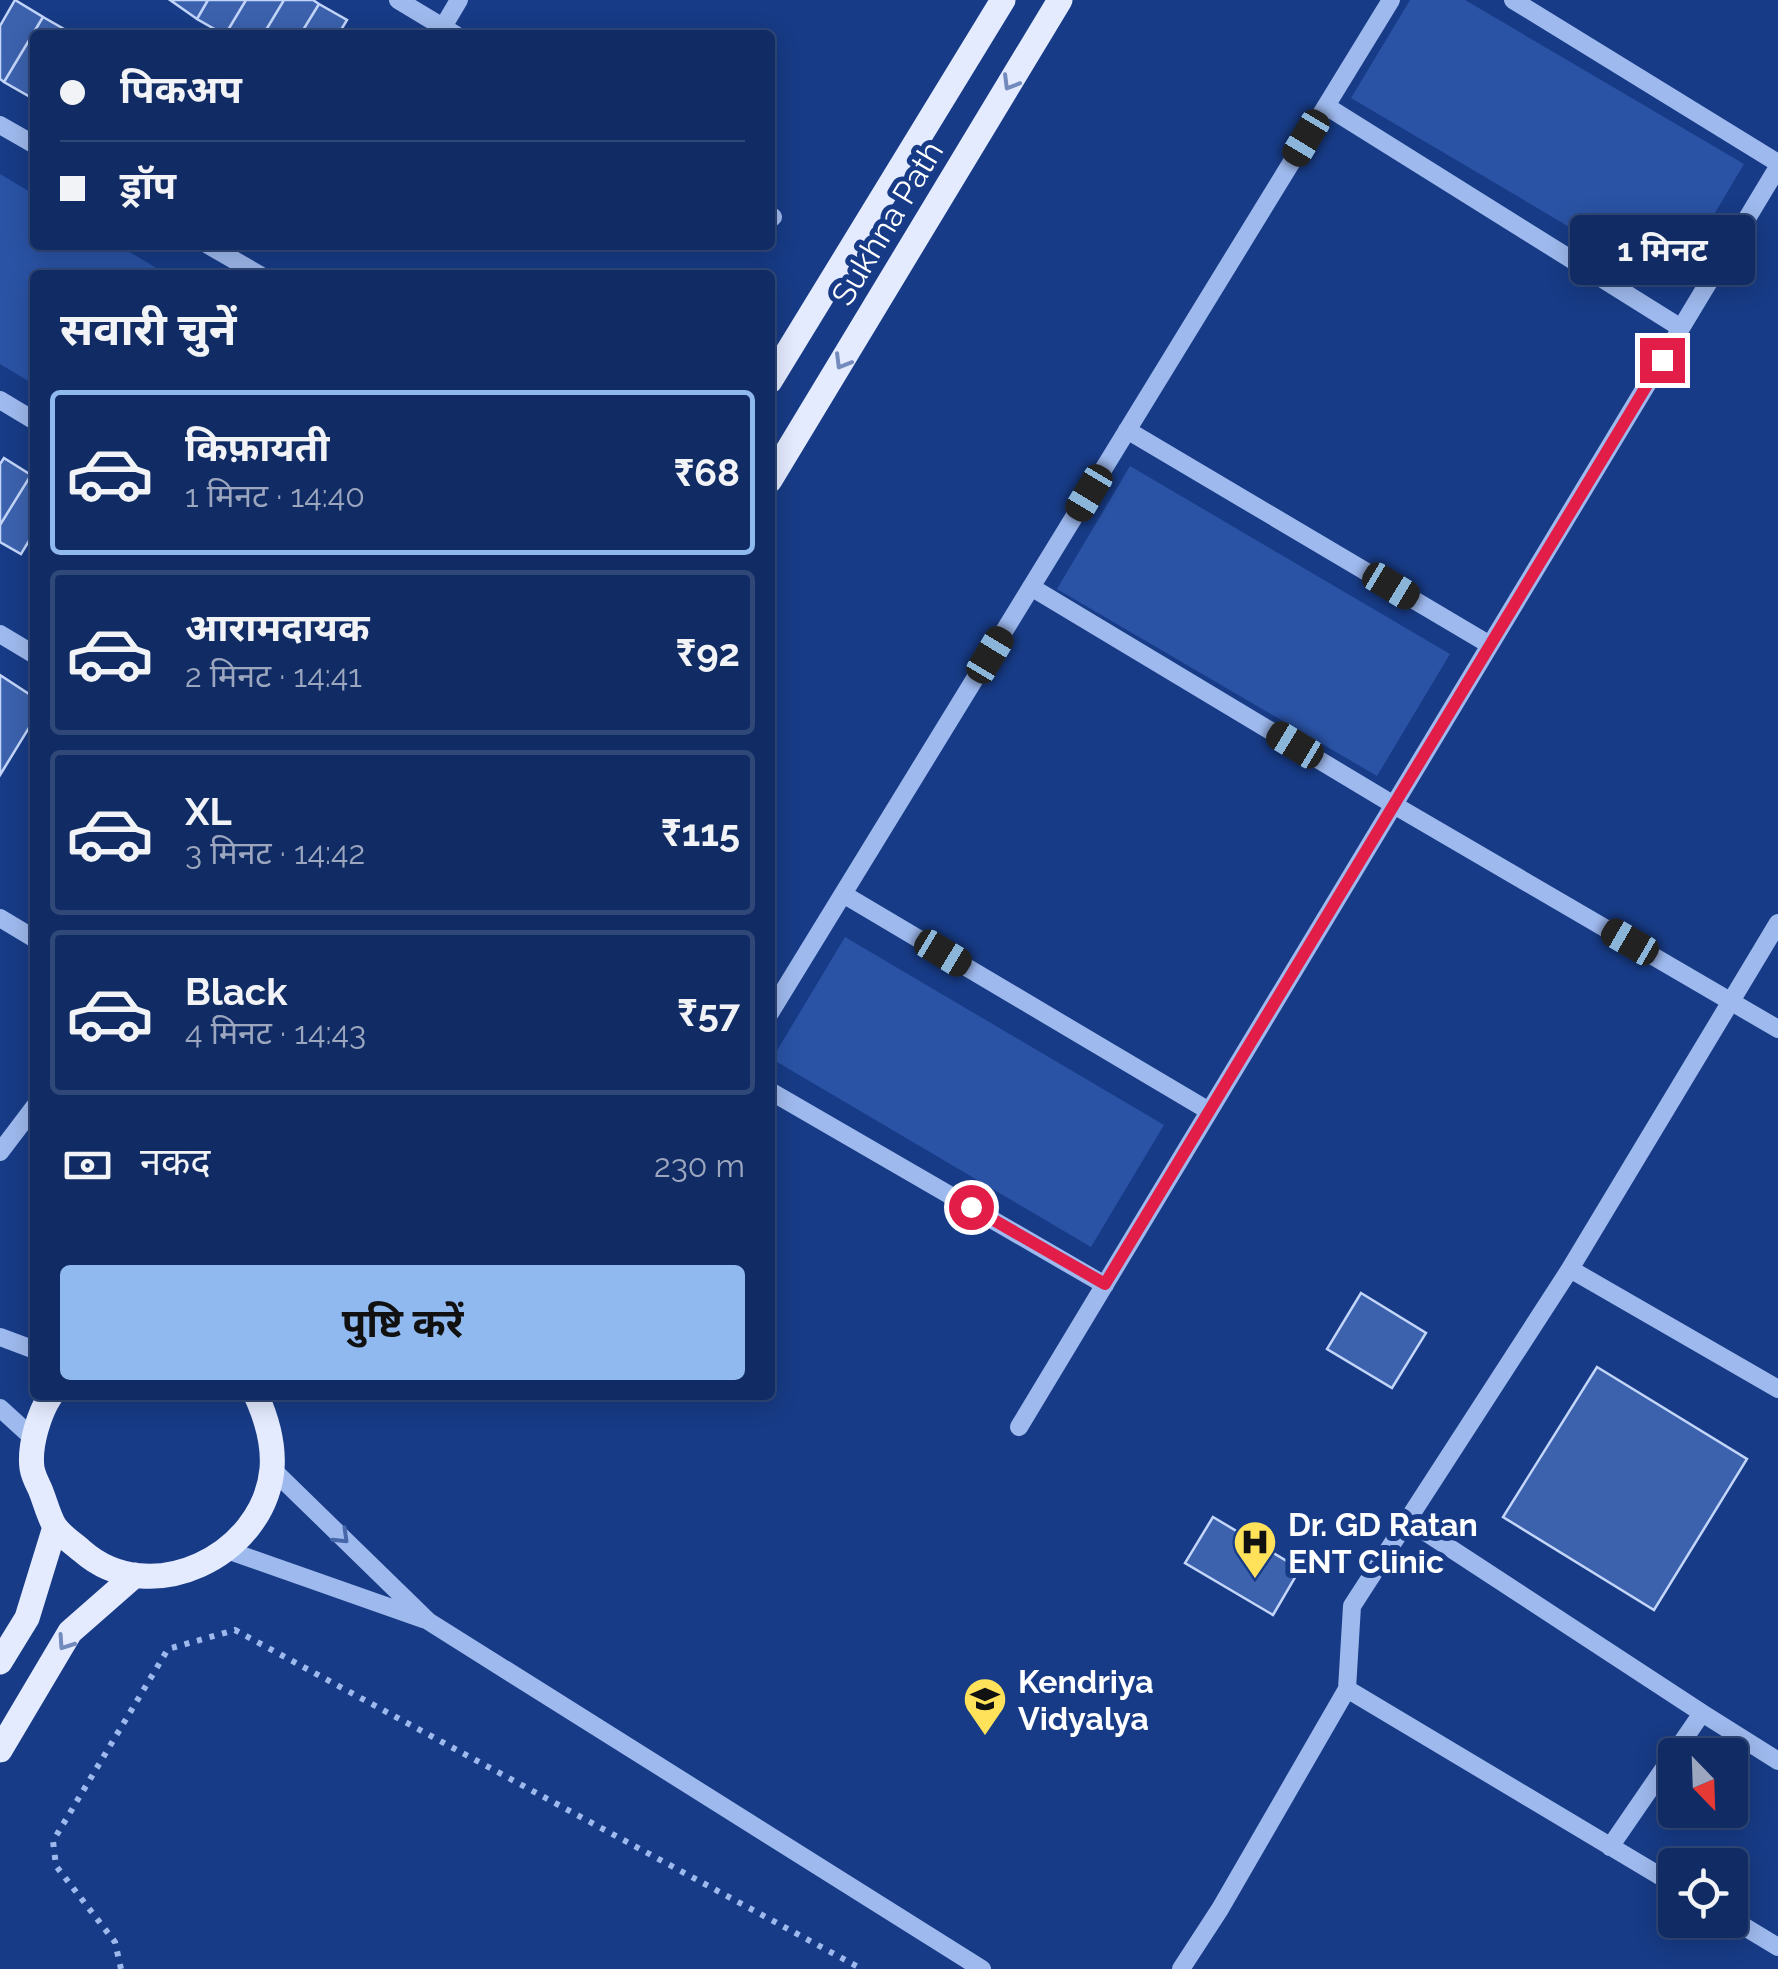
<!DOCTYPE html>
<html lang="hi">
<meta charset="utf-8">
<style>
:root{--surface:#112c64;--page:#1a346a;--text:#f1f3f6;--muted:#9ca7bf;--line:#304878;--accent:#90b9f0}
body{margin:0;font-family:Raleway,"Noto Sans Devanagari",sans-serif;background:var(--page);color:var(--text);height:100vh;display:flex;flex-direction:column;font-size:38px;white-space:nowrap}
*{box-sizing:border-box;margin:0}
p{font-size:32px;color:var(--muted)}
.icon{flex:none;width:55px;height:55px;fill:none;stroke:currentColor;stroke-width:2;stroke-linecap:round;stroke-linejoin:round}
.map{position:relative;flex:1;overflow:hidden}
.drawer{position:absolute;left:30px;top:270px;width:745px;height:1130px;display:flex;flex-direction:column;background:var(--surface);border-radius:10px;box-shadow:0 5px 25px #0003,0 0 0 2px var(--line)}
.drawer>*{flex:none}
.guide{position:absolute;left:30px;top:30px;width:745px;height:220px;border-radius:10px;box-shadow:0 5px 25px #0003,0 0 0 2px var(--line);display:grid;align-content:center;height:220px;padding:0 30px;background:var(--surface)}
.needle{width:65px;rotate:157deg}
.tools{position:absolute;left:1658px;top:1738px;display:grid;gap:20px}
.tools a{display:grid;place-items:center;width:90px;height:90px;border-radius:10px;background:var(--surface);box-shadow:0 5px 25px #0003,0 0 0 2px var(--line);font-size:50px}
.end{position:absolute;width:45px;height:45px;margin:-22px;border:12px solid #e11d48;background:#fff;box-shadow:0 0 0 5px #fff}
.from{border-radius:50%}
.bubble{position:absolute;height:70px;border-radius:10px;background:var(--surface);box-shadow:0 5px 25px #0003,0 0 0 2px var(--line);font-size:32px;font-weight:700;line-height:70px;text-align:center}
.car{position:absolute;width:30px;height:60px;margin:-30px -15px;border-radius:12px;box-shadow:0 0 8px 2px #0007;background:linear-gradient(#222 24%,#8ab4d8 0 40%,#222 0 76%,#8ab4d8 0 86%,#222 0)}
.guide b{display:flex;align-items:center;gap:35px;height:95px;font-size:38px}
.guide b+b{border-top:2px solid var(--line)}
.guide i{width:25px;height:25px;background:var(--text)}
ul{padding:0;list-style:none}
li{display:flex;align-items:center;gap:30px;height:165px;margin:0 20px 15px;padding:0 10px;border:5px solid var(--line);border-radius:10px}
li div{flex:1}
li b{display:block;font-size:38px}
li em{font-style:normal;font-weight:700}
li.selected{border-color:var(--accent)}
li>.icon{width:90px;height:90px;stroke-width:1.5}
h2{padding:0 30px;font-size:45px;line-height:120px}
.pay{display:flex;align-items:center;gap:25px;height:110px;padding:0 30px;font-size:38px}
.pay p{margin-inline-start:auto}
.cta{display:flex;gap:20px;margin-top:auto;padding:20px 30px}
.cta a{flex:1;height:115px;border-radius:10px;background:var(--accent);color:#111;font-size:40px;font-weight:700;line-height:115px;text-align:center}
.map>svg:first-child{display:block}
.green{fill:#2a53a5}
.building{fill:#3c62ae;stroke:#c3d6fa;stroke-width:2.5}
.lines{fill:none;stroke-linecap:round;stroke-linejoin:round}
.path{stroke:#9eb9ed;stroke-width:6;stroke-dasharray:5 8;stroke-linecap:butt}
.minor{stroke:#9eb9ed;stroke-width:18}
.major{stroke:#e4ebff;stroke-width:25}
.oneway{stroke:#738abc}
.oneway2{stroke:#4667aa}
.route{stroke:#e11d48;stroke-width:12}
.labels{text-anchor:middle;dominant-baseline:central;stroke-width:10;stroke-linejoin:round;paint-order:stroke}
.street-label{font-size:32px;fill:#fff;stroke:#173b86}
.poi-label{font-size:32px;font-weight:bold;fill:#fff;stroke:#173b86;text-anchor:start}
</style>
<div class="map">
<svg width="1778" height="1969" viewBox="0 0 1778 1969">
<rect width="100%" height="100%" fill="#173b86"/>
<!-- green -->
<path class="green" d="M1410 0H1465L1744 164 1671 287 1351 98Z
M0 174 35 195V245H118L168 275H35V385L0 364Z
M1130 466 1450 654 1377 776 1057 589Z
M845 937 1164 1125 1091 1247 772 1059Z"/>
<!-- building -->
<path class="building" d="M15 0 43 17 4 82 0 79V26Z
M170 0H208L197 19Z
M208 0H246L225 35 197 19Z
M246 0H284L263 35H225Z
M284 0H313L319 4 300 35H263Z
M319 4 347 20 338 35H300Z
M43 17 71 33 35 35V93L32 98 4 82Z
M4 458 31 475 0 525V464Z
M31 475 35 478V531L21 554 0 542V525Z
M0 675 35 698V718L0 775Z
M1361 1293 1426 1333 1392 1388 1327 1349Z
M1597 1367 1747 1459 1654 1610 1503 1517Z
M1213 1517 1300 1569 1273 1615 1185 1563Z"/>
<g class="lines">
<!-- path -->
<path class="path" d="M121 1969 115 1942 56 1866 53 1841 168 1649 235 1630 862 1969"/>
<!-- minor -->
<path class="minor" d="M398 0 456 35
M1513 0 1778 163
M443 27 459 0
M1326 106 1681 328
M0 125 35 145
M770 215 773 217
M208 245 260 275
M0 400 35 421
M1127 430 1490 645
M1031 587 1394 805 1778 1029
M0 634 35 655
M843 894 1209 1111
M0 918 35 939
M770 1013 1391 0
M770 1091 1105 1285
M0 1152 35 1106
M1570 1269 1778 1389
M0 1337 35 1350
M0 1408 34 1439
M1019 1427 1778 167
M272 1469 428 1621 982 1969
M1407 1520 1702 1713 1610 1847
M227 1550 423 1619
M1347 1689 1675 1885
M1702 1713 1778 1761
M1730 1918 1778 1947
M1181 1969 1220 1909 1347 1689 1352 1606 1570 1269 1778 923"/>
<!-- major -->
<path class="major" d="M770 381 1003 0
M770 480 1060 0
M51 1395C39 1413 29 1446 32 1468 33 1475 37 1483 40 1489 45 1501 48 1514 54 1525 60 1535 73 1543 82 1551 150 1611 264 1556 272 1469 274 1444 266 1417 256 1395
M0 1662 27 1618 55 1527
M0 1750 70 1632 135 1575"/>
</g>
<!-- one-way arrows -->
<defs><path id="oneway-chevron" d="M-2-3.5L2.5 0L-2 3.5" fill="none" stroke-width="1.6" stroke-linecap="round" stroke-linejoin="round" transform="scale(2.5)"/></defs>
<g class="oneway">
<use href="#oneway-chevron" transform="translate(1010 83) rotate(121)"/>
<use href="#oneway-chevron" transform="translate(842 362) rotate(121)"/>
<use href="#oneway-chevron" transform="translate(65 1643) rotate(124)"/>
</g>
<use class="oneway2" href="#oneway-chevron" transform="translate(342 1537) rotate(44)"/>
<g class="lines">
<!-- route -->
<path class="route" d="M971 1207 1105 1284 1662 360"/>
</g>
<!-- icons -->
<defs>
<g id="hospital-pin" transform="scale(2.25)"><path d="M0 17L-7.5 6A9.5 9.5 0 1 1 7.5 6Z" fill="#ffe25a" stroke="#173b86"/><path d="M-5-5h3v3.5h4V-5h3V5h-3V1.5h-4V5h-3Z" fill="#111"/></g>
<g id="school-pin" transform="scale(2.25)"><path d="M0 17L-7.5 6A9.5 9.5 0 1 1 7.5 6Z" fill="#ffe25a" stroke="#173b86"/><path d="M0-5L7-2L0 1L-7-2ZM-4 1L0 2.5L4 1V4Q0 6-4 4Z" fill="#111"/></g>
</defs>
<g fill-rule="evenodd">
<use href="#hospital-pin" x="1255" y="1542"/>
<use href="#school-pin" x="985" y="1699"/>
</g>
<g class="labels">
<!-- street labels -->
<g class="street-label">
<text transform="translate(887 223) rotate(-59)">Sukhna Path</text>
</g>
<!-- poi labels -->
<g class="poi-label">
<text x="1288" y="1524">Dr. GD Ratan<tspan x="1288" dy="37">ENT Clinic</tspan></text>
<text x="1018" y="1681">Kendriya<tspan x="1018" dy="37">Vidyalya</tspan></text>
</g>
</g>
</svg>
<div class="tools">
<a><svg class="needle" viewBox="-14 -14 28 28"><path d="M0-13l5 13h-10z" fill="#e53935"/><path d="M0 13l5-13h-10z" fill="#9ca7bf"/></svg></a>
<a><svg class="icon" aria-label="locate" viewBox="0 0 24 24"><circle cx="12" cy="12" r="6"/><path d="M12 2v4M12 18v4M2 12h4M18 12h4"/></svg></a>
</div>
<i class="end from" style="left:971px;top:1207px"></i>
<i class="end" style="left:1662px;top:360px"></i>
<div class="bubble" style="left:1570px;top:215px;width:185px">1 मिनट</div>
<i class="car" style="left:1306px;top:138px;rotate:211deg"></i>
<i class="car" style="left:1089px;top:493px;rotate:211deg"></i>
<i class="car" style="left:1391px;top:586px;rotate:121deg"></i>
<i class="car" style="left:990px;top:655px;rotate:31deg"></i>
<i class="car" style="left:1295px;top:745px;rotate:301deg"></i>
<i class="car" style="left:1630px;top:942px;rotate:300deg"></i>
<i class="car" style="left:943px;top:953px;rotate:121deg"></i>
<div class="guide">
<b><i class="from"></i>पिकअप</b>
<b><i></i>ड्रॉप</b>
</div>
<section class="drawer">
<h2>सवारी चुनें</h2>
<ul>
<li class="selected"><svg class="icon" aria-label="car" viewBox="0 0 24 24"><path d="M5 17H2v-5l4-1 3-4h7l3 4 3 1v5h-3M9 17h6M6 11h13"/><circle cx="7" cy="17" r="2"/><circle cx="17" cy="17" r="2"/></svg><div><b>किफ़ायती</b><p>1 मिनट · 14:40</p></div><em>₹68</em></li>
<li><svg class="icon" aria-label="car" viewBox="0 0 24 24"><path d="M5 17H2v-5l4-1 3-4h7l3 4 3 1v5h-3M9 17h6M6 11h13"/><circle cx="7" cy="17" r="2"/><circle cx="17" cy="17" r="2"/></svg><div><b>आरामदायक</b><p>2 मिनट · 14:41</p></div><em>₹92</em></li>
<li><svg class="icon" aria-label="car" viewBox="0 0 24 24"><path d="M5 17H2v-5l4-1 3-4h7l3 4 3 1v5h-3M9 17h6M6 11h13"/><circle cx="7" cy="17" r="2"/><circle cx="17" cy="17" r="2"/></svg><div><b>XL</b><p>3 मिनट · 14:42</p></div><em>₹115</em></li>
<li><svg class="icon" aria-label="car" viewBox="0 0 24 24"><path d="M5 17H2v-5l4-1 3-4h7l3 4 3 1v5h-3M9 17h6M6 11h13"/><circle cx="7" cy="17" r="2"/><circle cx="17" cy="17" r="2"/></svg><div><b>Black</b><p>4 मिनट · 14:43</p></div><em>₹57</em></li>
</ul>
<div class="pay"><svg class="icon" aria-label="cash" viewBox="0 0 24 24"><path d="M3 7h18v10H3z"/><circle cx="12" cy="12" r="2"/></svg>नकद<p>230 m</p></div>
<div class="cta"><a>पुष्टि करें</a></div>
</section>
</div>
